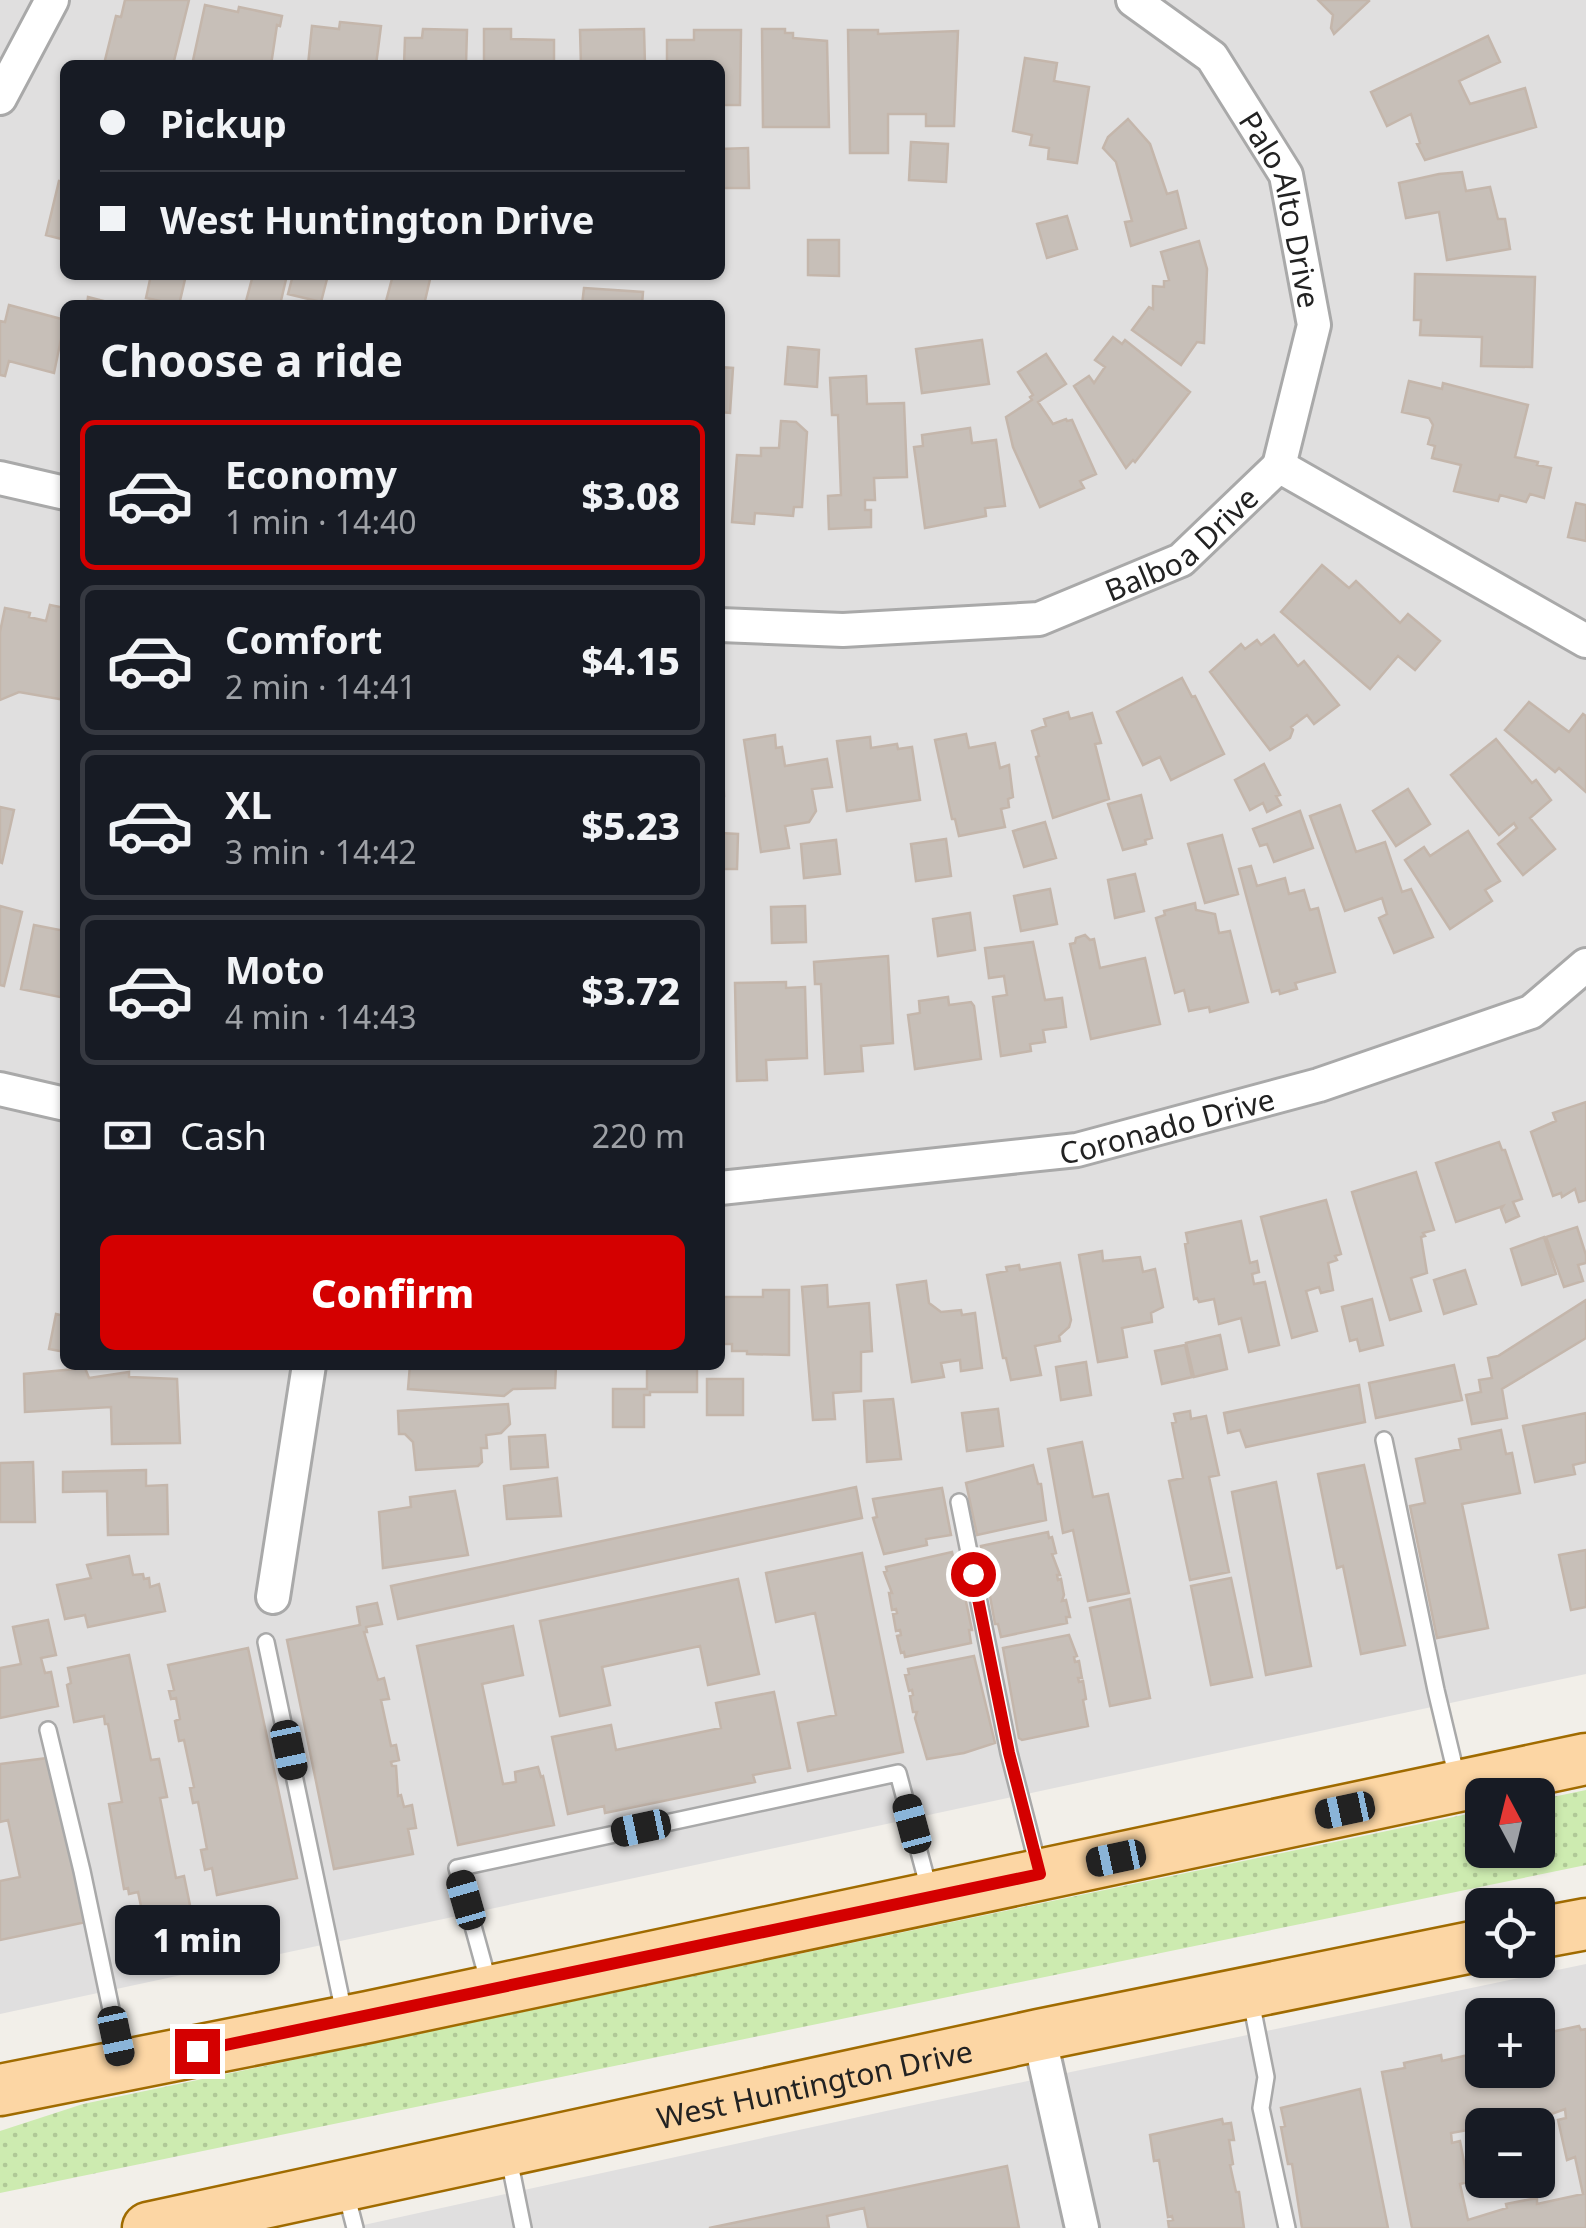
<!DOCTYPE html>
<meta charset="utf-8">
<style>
:root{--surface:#171b24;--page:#242831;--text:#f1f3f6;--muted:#9ea1a6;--line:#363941;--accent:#d40000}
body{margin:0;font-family:"Noto Sans",sans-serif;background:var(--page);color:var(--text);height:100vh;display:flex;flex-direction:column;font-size:38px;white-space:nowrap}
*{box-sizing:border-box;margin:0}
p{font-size:32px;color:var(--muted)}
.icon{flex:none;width:55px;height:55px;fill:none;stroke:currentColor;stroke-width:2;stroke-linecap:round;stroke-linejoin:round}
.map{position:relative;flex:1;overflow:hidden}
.details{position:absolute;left:60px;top:300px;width:665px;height:1070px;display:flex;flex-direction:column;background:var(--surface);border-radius:15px;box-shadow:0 2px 8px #0004}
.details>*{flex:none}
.banner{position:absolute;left:60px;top:60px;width:665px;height:220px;border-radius:15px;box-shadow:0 2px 8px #0004;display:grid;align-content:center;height:220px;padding:0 40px;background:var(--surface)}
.needle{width:65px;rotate:353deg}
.fabs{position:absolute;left:1465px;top:1778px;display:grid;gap:20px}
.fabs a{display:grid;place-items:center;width:90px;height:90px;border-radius:15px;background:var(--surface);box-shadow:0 2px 8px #0004;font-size:50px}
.end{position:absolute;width:45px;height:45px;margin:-22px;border:12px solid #d40000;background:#fff;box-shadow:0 0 0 5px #fff}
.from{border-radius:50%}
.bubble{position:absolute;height:70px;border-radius:15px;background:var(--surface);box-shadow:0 2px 8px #0004;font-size:32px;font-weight:800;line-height:70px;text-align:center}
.car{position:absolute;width:30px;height:60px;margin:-30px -15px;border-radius:12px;box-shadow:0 0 8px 2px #0007;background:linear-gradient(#222 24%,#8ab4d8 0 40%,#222 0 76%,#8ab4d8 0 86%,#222 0)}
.banner b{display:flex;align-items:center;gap:35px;height:95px;font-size:38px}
.banner b+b{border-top:2px solid var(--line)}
.banner i{width:25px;height:25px;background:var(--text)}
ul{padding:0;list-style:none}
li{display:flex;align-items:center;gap:30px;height:150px;margin:0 20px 15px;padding:0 20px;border:5px solid var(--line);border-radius:15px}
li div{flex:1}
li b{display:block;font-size:38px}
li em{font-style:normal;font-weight:800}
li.current{border-color:var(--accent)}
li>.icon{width:90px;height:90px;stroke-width:1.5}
h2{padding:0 40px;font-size:45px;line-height:120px}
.pay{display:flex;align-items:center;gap:25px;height:110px;padding:0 40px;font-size:38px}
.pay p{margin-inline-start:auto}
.primary-button{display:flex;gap:20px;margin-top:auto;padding:20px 40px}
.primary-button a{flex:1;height:115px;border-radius:15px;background:var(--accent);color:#fff;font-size:40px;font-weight:800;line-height:115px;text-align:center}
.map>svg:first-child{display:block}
.residential{fill:#e0dfdf;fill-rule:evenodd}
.grass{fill:url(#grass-dots)}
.building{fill:#c7bfb8;stroke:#c4b6ab;stroke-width:2.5;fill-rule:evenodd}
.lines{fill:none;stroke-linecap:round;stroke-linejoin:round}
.lane-casing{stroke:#a9a9a9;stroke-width:20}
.street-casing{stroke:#a9a9a9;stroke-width:38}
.primary-casing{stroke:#a06b00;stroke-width:55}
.lane{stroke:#fff;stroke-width:15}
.street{stroke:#fff;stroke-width:32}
.primary{stroke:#fcd6a4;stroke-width:50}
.route{stroke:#d40000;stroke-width:12}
.labels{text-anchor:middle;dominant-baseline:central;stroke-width:8;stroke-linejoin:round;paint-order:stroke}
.street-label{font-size:30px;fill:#222;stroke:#fff}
</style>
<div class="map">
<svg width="1586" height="2228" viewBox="0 0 1586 2228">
<defs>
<pattern id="grass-dots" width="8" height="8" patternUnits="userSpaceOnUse" patternTransform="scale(2.5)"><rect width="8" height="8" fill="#cdebb0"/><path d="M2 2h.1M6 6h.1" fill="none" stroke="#b0c997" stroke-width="1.8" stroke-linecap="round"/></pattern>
</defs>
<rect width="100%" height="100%" fill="#f2efe9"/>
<!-- residential -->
<path class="residential" d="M0 0H1586V1674L0 2014ZM65 65H720V275H65ZM65 305H720V1365H65Z
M1586 1964V2228H350L923 2103ZM1482 2015H1538V2070H1482ZM1482 2125H1538V2180H1482Z"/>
<!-- grass -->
<path class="grass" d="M1586 1790V1865L0 2193V2131L83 2104 1482 1811V1850H1538V1800Z"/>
<!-- building -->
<path class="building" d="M125 0H189L173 65H124L105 60 116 16 121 17Z
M1318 0H1368L1369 1 1334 34 1331 28 1333 15Z
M205 5 238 12 239 7 282 16 280 26 277 25 271 65H192Z
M340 22 381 26 376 65H308L312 26 339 29Z
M423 29 467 30 466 65H404L405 38H422Z
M484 29H511V39L554 40V65H484Z
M644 29 645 65H581L580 30Z
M762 29H785V33H793V38L827 41 829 127H763Z
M694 30H741L740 105H720V65H667V40H694Z
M848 30H878V34L958 31 954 126H926V114H888V153H850Z
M1488 36 1500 62 1459 81 1470 104 1525 88 1536 127 1425 160 1417 144 1420 143 1411 114 1387 126 1371 92Z
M1025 58 1057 63 1054 81 1089 87 1077 163 1048 159 1049 148 1030 145 1032 135 1013 131Z
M1128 119 1150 144 1167 194 1177 191 1186 228 1131 246 1125 222 1132 221 1116 162 1103 148 1108 137Z
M911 142 948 144 946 182 909 180Z
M748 148 749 188H720V149Z
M1462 172 1466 191 1490 187 1498 219H1505L1510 249 1447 260 1439 212 1406 218 1399 183 1439 174Z
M59 181 65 182V240L46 235Z
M1067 216 1077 249 1047 258 1037 224Z
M808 240H839V276L808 275Z
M1199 241 1207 269 1204 343 1197 342 1181 365 1132 330 1149 307 1153 309V286L1164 287V281L1169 280 1161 252Z
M1415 274 1535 277 1532 367 1481 366 1482 337 1420 335 1421 320H1414Z
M151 275H186L179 305 146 298Z
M253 275H287L280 305H245Z
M293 275H328L321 302 288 294Z
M393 275H431L424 305H385Z
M584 288 643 292 642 305H582Z
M88 297 119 305H87Z
M9 305 65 320 54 373 9 361 5 376 0 375V321L5 322Z
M1113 337 1122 344 1125 340 1190 392 1135 462 1133 460 1126 468 1074 386 1089 376 1094 383 1105 367 1095 360Z
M982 340 989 384 922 393 916 349Z
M788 347 819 350 817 387 785 384Z
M1046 354 1066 384 1038 402 1053 424 1066 419 1067 421 1072 420 1096 474 1080 481 1084 488 1040 507 1013 447 1006 417 1032 400 1030 397 1033 395 1018 372Z
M720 367 733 368 730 413 720 412Z
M866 376 867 404 904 403 907 477 874 478 875 500H865V510H871V527L829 529 828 496 841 495 838 415H832L830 378Z
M1409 381 1442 389 1443 383 1528 405 1515 457 1538 462 1537 465 1551 468 1544 498 1530 494 1526 502 1500 495 1498 501 1454 491 1461 465 1432 458 1435 446 1428 444 1433 425 1429 418 1402 412Z
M781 421 796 422 807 432 802 507H794L793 516 755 513 754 524 732 522 737 455 761 456V448H779Z
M970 428 972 443 996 440 1005 506 985 508 986 516 925 528 914 447 923 446 922 435Z
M1576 503 1586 505V541L1568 537Z
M1322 565 1349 588 1356 581 1400 623 1408 614 1440 641 1415 670 1398 656 1370 689 1281 612Z
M50 605 65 608V700L19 692 0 700V632L5 608 30 613 29 617 46 621Z
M1274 635 1298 666 1304 661 1339 705 1314 724 1307 715 1291 727 1293 730 1290 738 1270 750 1210 672 1241 644 1245 649 1257 640 1261 645Z
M1182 678 1192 697 1195 696 1224 754 1171 780 1160 757 1143 765 1117 712Z
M1529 702 1569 732 1583 714 1586 716V792L1559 768 1555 772 1505 730Z
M1068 712 1070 719 1092 713 1101 743 1095 744 1109 799 1053 818 1036 757 1039 756 1032 731 1046 726 1044 719Z
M966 734 969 748 995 743 1000 768 1009 765 1013 797 1008 799 1009 807 1001 809 1005 827 959 836 955 819H952L935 740Z
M775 735 776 748 782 747 785 766 827 759 832 787 812 789 816 811 809 822 785 826 789 848 761 852 744 740Z
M720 736H722L724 796H720Z
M870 737 871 748 897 744 898 749 912 747 920 800 847 811 837 741Z
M1496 739 1532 783 1536 780 1551 800 1530 818 1555 849 1523 875 1498 844 1517 828 1514 823 1499 835 1451 775Z
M1264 764 1280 795 1276 796 1281 805 1267 812 1263 803 1250 810 1235 780Z
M1408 789 1430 824 1396 846 1373 811Z
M1141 795 1152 838 1145 840 1146 844 1123 850 1108 804Z
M1340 805 1356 852 1385 842 1402 892 1411 889 1433 937 1394 953 1379 918 1387 914 1382 898 1345 911 1310 816Z
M0 807 14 810 2 863 0 862Z
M1300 811 1313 848 1274 862 1267 844 1260 846 1253 829Z
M1045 822 1056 858 1024 867 1013 831Z
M1468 831 1500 881 1485 890 1492 901 1450 929 1405 860 1424 847 1430 856Z
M720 833 738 834 737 869H720Z
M1222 835 1238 894 1205 903 1188 844Z
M946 839 951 876 916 881 911 844Z
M836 840 840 874 804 878 801 844Z
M1251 866 1257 886 1285 878 1289 894 1304 890 1310 910 1318 908 1335 972 1295 983 1297 989 1280 994 1279 990 1272 992 1239 869Z
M1135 874 1144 911 1115 918 1108 880Z
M1050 889 1057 924 1021 931 1014 896Z
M1195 903 1196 910 1215 914 1219 933 1230 931 1248 1002 1210 1012 1209 1007 1189 1011 1184 990 1175 993 1156 918 1165 915 1164 911Z
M0 906 22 912 4 986 0 985Z
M805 906 806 942 772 943 771 907Z
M720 913H723V953H720Z
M970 913 975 950 938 956 933 919Z
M34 925 65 931V998L21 989Z
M1085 935 1090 940 1094 939 1100 968 1145 958 1160 1024 1091 1039 1070 944 1075 943 1076 938Z
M1033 942 1045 1000 1062 998 1066 1027 1043 1030 1045 1042 1030 1044 1031 1051 1001 1056 993 997 1007 995 1004 976 989 978 985 948Z
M888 956 893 1043 861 1046 863 1071 825 1074 821 984H815L814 962Z
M786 982V988L805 987 807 1058 766 1060 767 1080 737 1081 735 983Z
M720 994 722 1081H720Z
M948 997 949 1005 971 1002 974 1006 981 1059 915 1069 908 1015 920 1013 919 1001Z
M1586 1102V1200L1579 1202 1575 1189 1562 1197 1561 1193 1553 1196 1531 1132 1556 1121 1553 1113Z
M1499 1142 1502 1150H1505L1522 1199 1513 1202 1519 1216 1506 1222 1501 1209 1503 1206 1456 1222 1436 1163Z
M1416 1172 1434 1230 1423 1233 1425 1236 1421 1237 1427 1273 1411 1278 1421 1311 1390 1320 1352 1192Z
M1326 1200 1341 1254 1335 1256 1337 1260 1328 1263 1333 1290 1321 1293 1319 1287 1306 1291 1317 1331 1292 1338 1261 1217Z
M1241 1221 1250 1263 1257 1261 1259 1272 1252 1274 1254 1284 1265 1282 1279 1345 1249 1352 1241 1318 1219 1324 1214 1299 1199 1302 1197 1298 1194 1299 1185 1244 1188 1243 1186 1233Z
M1577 1227 1586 1255V1263L1578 1265 1583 1281 1564 1287 1546 1237Z
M1544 1237 1556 1274 1522 1285 1511 1249Z
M1102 1251 1103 1261 1140 1257 1143 1272 1155 1269 1163 1307 1151 1313 1152 1322 1122 1328 1127 1357 1098 1362 1079 1255Z
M1060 1263 1071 1320 1069 1327 1059 1336 1060 1341 1035 1346 1041 1375 1011 1380 1006 1358H1003L987 1275 1007 1271 1006 1267 1019 1265 1020 1270Z
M1465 1270 1476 1304 1444 1314 1434 1280Z
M926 1281 929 1303 941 1312 961 1310 962 1315 975 1313 982 1368 961 1371 960 1360 941 1363 944 1377 912 1382 897 1285Z
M827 1285 828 1307 869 1303 872 1351 861 1352V1391L833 1393 835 1419 813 1420 802 1287Z
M763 1290H789V1355L747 1354V1351H732V1344H722L720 1311H723V1297H763Z
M1372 1299 1383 1345 1360 1351 1357 1339 1350 1341 1342 1307Z
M1586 1300V1338L1502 1389 1507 1418 1472 1424 1466 1395 1481 1392 1479 1380 1492 1378 1488 1358 1498 1356Z
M56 1314 65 1316V1352L49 1349Z
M1220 1335 1227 1369 1194 1377 1186 1343Z
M1185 1345 1192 1377 1162 1384 1155 1351Z
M1086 1362 1091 1395 1061 1400 1056 1367Z
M410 1365H556L555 1388 513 1389 504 1396 408 1389Z
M643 1365H697V1392H650V1395H644V1427H613V1389H647V1369Z
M1454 1365 1462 1400 1376 1418 1369 1383Z
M85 1368 89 1378 129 1372V1377L177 1379 180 1443 112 1444 111 1407 25 1412 24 1374Z
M707 1379H743V1415H707Z
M1359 1385 1365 1422 1246 1447 1240 1430 1228 1433 1224 1413Z
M893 1399 901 1459 867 1462 864 1401Z
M508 1404 510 1424 501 1433 486 1435 487 1448H481L482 1462 478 1466 416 1470 413 1442 405 1434H399L398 1411Z
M998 1409 1003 1446 967 1451 962 1413Z
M1190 1411 1191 1419 1206 1416 1219 1475 1209 1477 1229 1572 1190 1580 1169 1481 1183 1478 1172 1423 1176 1422 1174 1414Z
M1586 1413V1462L1573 1465 1575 1474 1535 1482 1523 1426Z
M1501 1430 1506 1454 1512 1453 1520 1493 1462 1504 1488 1628 1437 1638 1410 1506 1425 1503 1416 1459 1461 1449 1459 1439Z
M545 1435 548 1467 511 1469 509 1437Z
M1082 1442 1093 1497 1108 1494 1129 1593 1088 1601 1073 1530 1063 1533 1048 1449Z
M33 1462 35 1522H0V1463Z
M1033 1465 1038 1484H1041L1046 1520 977 1535 966 1483Z
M1364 1465 1405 1645 1361 1654 1343 1566 1337 1568 1318 1474Z
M146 1470V1486L167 1485 168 1534 108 1535 107 1491 63 1492V1472Z
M557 1478 561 1516 507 1519 504 1486Z
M1276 1482 1311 1666 1266 1675 1232 1492Z
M856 1487 862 1518 398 1619 391 1586Z
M942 1488 951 1535 926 1539 927 1545 884 1554 873 1518 877 1517 873 1499Z
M455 1491 468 1555 383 1568 379 1512 411 1507 410 1497Z
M1048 1532 1049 1538 1052 1537 1056 1553 1052 1554 1060 1575H1057L1058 1580 1061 1579 1064 1595 1062 1601 1066 1600 1070 1617H1066L1067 1623 1001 1637 998 1624H995L981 1546Z
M1586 1550V1607L1571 1610 1559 1555Z
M952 1552 955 1565 958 1564 972 1630H969L971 1643 905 1657 904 1652 901 1653 897 1636 901 1635 900 1630 896 1631 893 1614 897 1613 896 1609 892 1610 889 1593H892L884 1572 887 1571 886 1567Z
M862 1553 903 1752 808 1771 798 1723 836 1715 815 1613 776 1622 766 1573Z
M129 1556 133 1575 143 1574 144 1579 149 1578 150 1587 159 1584 165 1611 88 1627 85 1615 65 1619 57 1585 91 1578 87 1565Z
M1231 1578 1252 1677 1211 1685 1191 1586Z
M738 1579 759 1674 708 1685 700 1646 602 1667 610 1705 560 1716 540 1621Z
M1130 1599 1150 1698 1110 1706 1090 1608Z
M377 1603 382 1624 366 1627 367 1632H364L378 1680 384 1678 389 1699 381 1700 391 1746 396 1745 399 1760 391 1762 392 1766H396L398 1796 401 1795 404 1807 412 1805 416 1828 408 1829 413 1854 334 1869 287 1640 360 1625 357 1607Z
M48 1620 56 1655 41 1658 45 1673 51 1672 58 1706 0 1718V1668L21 1664 13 1627Z
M513 1626 523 1675 482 1684 503 1784 516 1782 515 1772 538 1767 541 1777 543 1776 554 1825 458 1845 417 1646Z
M1069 1635 1077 1656 1074 1657 1075 1662 1079 1661 1082 1678H1078L1079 1682 1083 1681 1086 1699 1083 1700 1088 1726 1022 1740 1019 1738 1003 1648Z
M248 1648 297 1878 217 1895 212 1868 205 1870 201 1850 207 1849 198 1802 193 1803 190 1788 194 1787 184 1740 179 1741 175 1721 180 1719 176 1698 171 1699 169 1691 174 1690 168 1665Z
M129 1655 151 1760 159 1759 167 1797 160 1798 176 1878 184 1876 192 1915 157 1925H145L138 1892 129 1894 128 1888 124 1889 109 1804 122 1802 108 1724H105L104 1716 74 1722 67 1685 71 1683 68 1668Z
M974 1656 995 1743 964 1753 927 1759 915 1718 917 1712H913L910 1696 913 1695 912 1690 909 1691 905 1675 909 1674 908 1669Z
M774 1692 790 1768 753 1775 755 1782 605 1813 604 1806 568 1814 552 1737 611 1725 616 1750 721 1728 716 1703Z
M48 1758 86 1922 0 1940V1881L20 1877 8 1820 0 1822V1764Z
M1579 2026 1581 2030 1586 2029V2228H1412L1382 2072 1405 2068 1404 2063 1441 2055 1442 2061 1477 2053 1476 2048 1482 2046V2070H1538V2040L1544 2039 1542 2034ZM1565 2109 1566 2118 1558 2120 1567 2160 1575 2157 1583 2194 1537 2204V2198L1506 2204 1507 2208 1468 2220 1460 2184 1468 2182 1460 2141 1452 2143 1451 2133 1546 2116Z
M1360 2089 1388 2228H1302L1292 2164H1288L1281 2127 1285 2126 1281 2108Z
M1222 2119 1223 2124 1231 2123 1234 2140H1229L1233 2164 1230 2165 1236 2192H1239L1244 2228H1169L1168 2221 1173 2220 1172 2216 1168 2217 1159 2160 1154 2161 1150 2135Z
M1007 2166 1019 2228H868L864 2208 827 2216 829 2228H709Z"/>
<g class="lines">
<!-- lane casing -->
<g class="lane-casing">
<path id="lane" d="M1384 1440 1436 1690 1458 1782
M959 1502 1009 1753 1039 1870
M266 1642 344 2013
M48 1730 82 1871 121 2057
M489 1984 457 1868 898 1773 929 1889
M1251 2001 1266 2077 1261 2108 1287 2228
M509 2159 523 2228
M346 2193 355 2228"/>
</g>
<!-- street casing -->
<g class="street-casing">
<g id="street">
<path id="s1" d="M1133 0 1212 57 1286 175 1314 325 1279 466"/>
<path d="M0 98 52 0"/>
<path d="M0 478 65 493"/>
<path id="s2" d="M720 625 843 630 1039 619 1181 560 1279 466 1586 641"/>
<path d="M0 1089 65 1104"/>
<path id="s3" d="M720 1188 1077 1150 1319 1085 1531 1012 1586 965"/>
<path d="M273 1597 309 1365"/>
<path d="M1039 2035 1082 2228"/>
</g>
</g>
<!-- primary casing -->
<g class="primary-casing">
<g id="primary">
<path d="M1538 1933 1586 1924"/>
<path d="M0 2090 368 2017 1586 1759"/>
<path id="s4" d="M148 2228 1039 2035 1482 1945"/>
</g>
</g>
<!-- lane -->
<use href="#lane" class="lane"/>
<!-- street -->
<use href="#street" class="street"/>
<!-- primary -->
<use href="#primary" class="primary"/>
</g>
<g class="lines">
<!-- route -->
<path class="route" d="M197 2051 1040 1874 1009 1753 973 1574"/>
</g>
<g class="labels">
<!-- street labels -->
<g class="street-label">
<text stroke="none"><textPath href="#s1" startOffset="268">Palo Alto Drive</textPath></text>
<text stroke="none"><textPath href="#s2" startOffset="482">Balboa Drive</textPath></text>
<text stroke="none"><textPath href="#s3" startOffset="452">Coronado Drive</textPath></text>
<text stroke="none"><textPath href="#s4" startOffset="682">West Huntington Drive</textPath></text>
</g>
</g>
</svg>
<div class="fabs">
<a><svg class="needle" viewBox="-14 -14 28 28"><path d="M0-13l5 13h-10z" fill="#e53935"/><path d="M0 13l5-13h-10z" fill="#9ea1a6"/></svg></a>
<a><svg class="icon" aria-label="locate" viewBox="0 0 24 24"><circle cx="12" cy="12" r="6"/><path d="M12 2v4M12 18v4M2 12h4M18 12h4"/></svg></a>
<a>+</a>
<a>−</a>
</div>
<i class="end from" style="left:973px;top:1574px"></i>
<i class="end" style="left:197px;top:2051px"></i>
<div class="bubble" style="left:115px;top:1905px;width:165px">1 min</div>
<i class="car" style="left:289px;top:1750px;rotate:168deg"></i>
<i class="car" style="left:1345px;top:1810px;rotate:258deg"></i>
<i class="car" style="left:912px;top:1824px;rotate:345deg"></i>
<i class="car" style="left:641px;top:1828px;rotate:258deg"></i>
<i class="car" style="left:1116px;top:1858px;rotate:258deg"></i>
<i class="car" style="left:466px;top:1900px;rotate:344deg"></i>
<i class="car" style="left:116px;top:2036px;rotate:168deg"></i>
<div class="banner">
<b><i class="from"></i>Pickup</b>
<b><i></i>West Huntington Drive</b>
</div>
<section class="details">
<h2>Choose a ride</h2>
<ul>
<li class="current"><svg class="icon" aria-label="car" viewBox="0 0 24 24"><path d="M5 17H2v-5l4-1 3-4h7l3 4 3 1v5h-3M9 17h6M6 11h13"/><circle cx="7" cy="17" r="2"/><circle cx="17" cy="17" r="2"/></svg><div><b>Economy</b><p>1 min · 14:40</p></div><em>$3.08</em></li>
<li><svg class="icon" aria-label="car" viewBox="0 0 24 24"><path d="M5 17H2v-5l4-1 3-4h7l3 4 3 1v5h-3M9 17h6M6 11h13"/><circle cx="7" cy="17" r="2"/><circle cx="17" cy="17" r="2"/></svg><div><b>Comfort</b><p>2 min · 14:41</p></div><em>$4.15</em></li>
<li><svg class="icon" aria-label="car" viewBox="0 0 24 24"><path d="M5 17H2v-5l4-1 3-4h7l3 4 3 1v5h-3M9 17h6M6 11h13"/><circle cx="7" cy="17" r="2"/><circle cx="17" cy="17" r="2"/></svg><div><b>XL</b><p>3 min · 14:42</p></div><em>$5.23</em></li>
<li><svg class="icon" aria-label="car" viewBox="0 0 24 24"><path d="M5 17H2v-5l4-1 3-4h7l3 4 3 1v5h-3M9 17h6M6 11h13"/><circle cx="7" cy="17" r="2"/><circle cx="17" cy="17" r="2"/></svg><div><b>Moto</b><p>4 min · 14:43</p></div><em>$3.72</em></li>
</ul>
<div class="pay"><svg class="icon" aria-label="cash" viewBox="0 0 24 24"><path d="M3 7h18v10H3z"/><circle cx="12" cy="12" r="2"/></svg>Cash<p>220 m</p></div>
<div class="primary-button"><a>Confirm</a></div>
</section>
</div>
